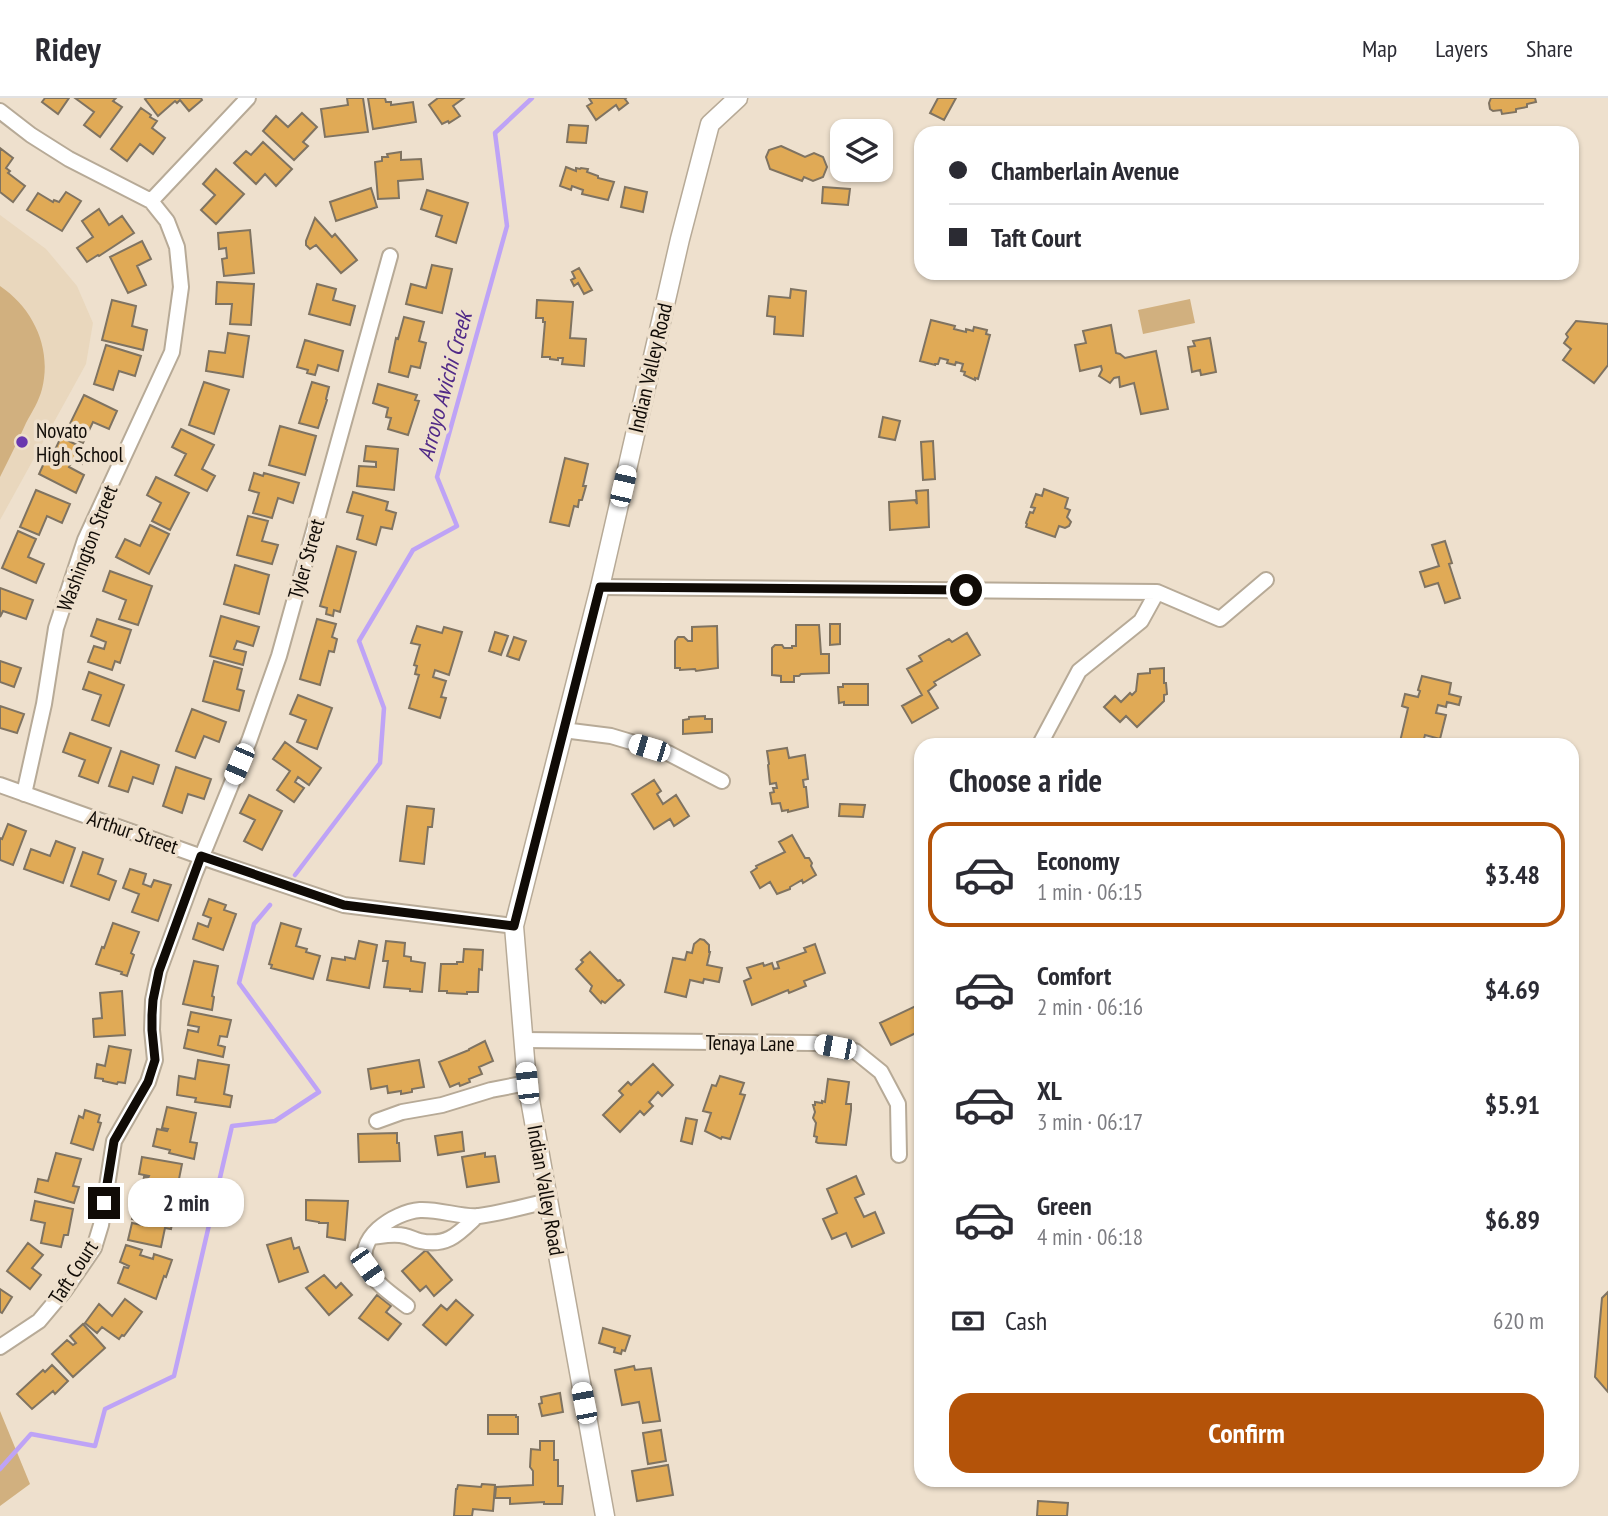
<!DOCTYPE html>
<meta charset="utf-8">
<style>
:root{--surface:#fff;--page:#f7f7f7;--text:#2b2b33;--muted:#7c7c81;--line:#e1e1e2;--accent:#b45309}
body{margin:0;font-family:"PT Sans Narrow",sans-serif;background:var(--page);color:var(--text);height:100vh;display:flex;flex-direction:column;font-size:26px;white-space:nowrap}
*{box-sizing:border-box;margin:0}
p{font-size:23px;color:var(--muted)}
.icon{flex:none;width:38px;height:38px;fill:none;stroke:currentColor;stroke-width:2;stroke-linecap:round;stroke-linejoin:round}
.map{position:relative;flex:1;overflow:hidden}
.details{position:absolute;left:914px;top:640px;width:665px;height:749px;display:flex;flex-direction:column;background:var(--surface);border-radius:21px;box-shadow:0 2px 5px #0004}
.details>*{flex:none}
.hud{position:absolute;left:914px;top:28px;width:665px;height:154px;border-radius:21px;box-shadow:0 2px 5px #0004;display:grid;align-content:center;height:154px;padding:0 35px;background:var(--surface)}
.controls{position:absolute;left:830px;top:21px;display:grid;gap:14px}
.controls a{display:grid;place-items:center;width:63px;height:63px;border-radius:14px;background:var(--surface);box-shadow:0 2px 5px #0004;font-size:35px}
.end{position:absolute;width:32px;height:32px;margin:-16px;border:9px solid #100b06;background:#fff;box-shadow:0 0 0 4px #fff}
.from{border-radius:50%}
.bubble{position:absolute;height:49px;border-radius:21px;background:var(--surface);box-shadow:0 2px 5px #0004;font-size:23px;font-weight:700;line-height:49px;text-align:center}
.car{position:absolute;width:21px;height:42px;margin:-21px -10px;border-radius:9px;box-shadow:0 0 5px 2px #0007;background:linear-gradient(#fff 24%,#345 0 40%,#fff 0 76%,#345 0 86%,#fff 0)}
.hud b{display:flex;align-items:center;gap:24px;height:66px;font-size:26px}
.hud b+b{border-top:2px solid var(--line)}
.hud i{width:18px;height:18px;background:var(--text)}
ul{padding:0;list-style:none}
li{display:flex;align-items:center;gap:21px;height:105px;margin:0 14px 10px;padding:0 21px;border:4px solid transparent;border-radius:21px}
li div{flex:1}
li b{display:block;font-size:26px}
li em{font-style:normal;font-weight:700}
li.active{border-color:var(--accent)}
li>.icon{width:63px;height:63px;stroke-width:1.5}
h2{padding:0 35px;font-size:32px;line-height:84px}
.pay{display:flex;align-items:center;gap:18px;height:77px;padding:0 35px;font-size:26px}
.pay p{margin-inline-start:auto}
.action{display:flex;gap:14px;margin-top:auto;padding:14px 35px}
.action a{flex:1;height:80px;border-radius:21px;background:var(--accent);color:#fff;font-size:28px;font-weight:700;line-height:80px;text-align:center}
header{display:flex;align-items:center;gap:42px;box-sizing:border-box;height:98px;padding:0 35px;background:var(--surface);border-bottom:2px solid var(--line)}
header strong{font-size:33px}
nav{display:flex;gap:38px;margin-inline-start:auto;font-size:24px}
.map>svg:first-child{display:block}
.built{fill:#e9d7bd}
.green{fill:#d1b07f}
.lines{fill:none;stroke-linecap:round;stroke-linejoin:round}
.stream{stroke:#bea3f6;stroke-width:4.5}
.building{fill:#e0aa56;stroke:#7f7361;stroke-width:2}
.minor-casing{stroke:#b7aa97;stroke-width:18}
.tertiary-casing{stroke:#b7aa97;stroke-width:21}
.minor{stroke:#fff;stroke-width:14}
.tertiary{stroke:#fff;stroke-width:18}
.route{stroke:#100b06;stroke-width:9}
.poi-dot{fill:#6a38af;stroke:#eee0cd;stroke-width:2.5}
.labels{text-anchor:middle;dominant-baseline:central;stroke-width:7;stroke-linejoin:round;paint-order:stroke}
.street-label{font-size:21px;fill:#100b06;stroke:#eee0cd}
.poi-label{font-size:21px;fill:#100b06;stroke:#eee0cd;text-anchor:start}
.water-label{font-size:23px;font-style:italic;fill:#502987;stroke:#eee0cd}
</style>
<header>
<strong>Ridey</strong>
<nav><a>Map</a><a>Layers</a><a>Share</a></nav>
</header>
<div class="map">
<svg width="1608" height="1418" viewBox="0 0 1608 1418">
<rect width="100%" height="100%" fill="#eee0cd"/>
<!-- built -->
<path class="built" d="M0 117 46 151 77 188 93 225 86 266 0 422Z"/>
<!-- green -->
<path class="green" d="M0 188C34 211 52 251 42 291 39 303 32 314 26 325 18 343 9 361 0 379Z
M1190 201 1195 225 1143 236 1138 212Z
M0 1313 30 1386 0 1408Z"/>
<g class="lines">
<!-- stream -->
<path class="stream" d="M295 777 380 665 384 610 359 543 413 452 457 428 437 379 507 128 495 35 532 0
M0 1371 31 1336 95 1348 105 1311 174 1278 232 1028 275 1023 319 994 239 885 254 826 270 807"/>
</g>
<!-- building -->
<path class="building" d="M45 0H69L58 16 42 4Z
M75 0H116L113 3 122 9 100 39 84 27 94 14Z
M147 0H201L202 2 189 13 180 2 177 5 175 3 158 18 145 1Z
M347 0H363L368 34 325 39 321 11 348 7Z
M368 0H385L386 4H391V7L413 4 416 24 373 31Z
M438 0H464L453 8 460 18 449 25 448 23 442 26 429 7Z
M589 0H626L625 1 628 5 619 12 616 7 596 22 587 8 592 5Z
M938 0H956L944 22 930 15Z
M1491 0H1535L1536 4 1527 6V9L1516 11V14L1502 16 1501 12 1493 13 1490 11 1489 5Z
M141 10 151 17 150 19 157 23 152 30 165 40 153 56 140 46 127 63 111 51Z
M302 15 317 29 303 44 308 48 294 62 263 33 276 18 288 29Z
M569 27 588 28 586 45 567 44Z
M263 44 292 71 276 88 265 76 256 86 234 65 246 53 251 57Z
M781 48 805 59 814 55 823 59 827 69 823 79 813 83 804 79 802 83 770 71 766 59 769 52Z
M0 50 13 60 6 70 10 73 8 75 25 88 13 104 0 94Z
M401 54V62L421 61 423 81 398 83 399 100 378 101 375 64 382 63V59H388L387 56Z
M566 69 576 73V70L580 71 581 70 588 71 587 74 598 78V80L614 84 608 102 582 96 583 92 572 88 571 92 560 88Z
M216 71 244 96 216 126 201 112 215 97 203 86Z
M625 89 647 94 643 114 621 109Z
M823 89 850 91 848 107 822 105Z
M371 90 377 109 336 123 330 104Z
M427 92 468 105 456 145 436 138 442 118 421 111Z
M66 94 81 103 62 133 27 112 38 95 53 104 54 102 59 104Z
M99 111 109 127 122 118 134 135 99 158 98 157 87 164 77 150 93 139 82 123Z
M315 120 332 139 335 136 357 162 341 175 316 147 310 151 306 147V143Z
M250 132 254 175 224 178 222 161 227 160 226 150 219 151 218 135Z
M142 143 151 161 137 168 146 187 128 195 110 159Z
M432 167 452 171 442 215 406 206 411 186 426 190Z
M579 170 592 192 584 196 578 185 574 188 571 182 575 180 572 174Z
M217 184 254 186 251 227 230 226 232 206H216V205Z
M317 186 336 191 333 202 355 208 350 227 309 216Z
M791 191 806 193 803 238 774 236 775 219 767 218 769 198 790 200Z
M112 202 136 208 132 228 147 232 143 252 102 242Z
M537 202 573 204 570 240 586 241 584 268 562 266 563 260H558V262L550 261V259H542L545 224H543V220H536Z
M404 219 424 224 419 243 426 245 420 270 411 268 408 279 389 274 396 240 398 241Z
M931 222 955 228 954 231 966 234V231L973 233 974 229 987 232 986 236 990 237 978 281 975 280V282L964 277 965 274 961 273 963 266 956 264 955 267 947 265 948 262 940 260 938 266H935V267L920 263Z
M1576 223 1608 226V267L1594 285 1563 262 1571 251 1564 245 1568 239 1566 236Z
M1111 227 1116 255 1120 256 1125 260 1156 253 1168 311 1141 316 1134 285 1120 289 1119 279 1114 280 1110 285 1099 278 1102 272 1101 268 1080 273 1075 247 1086 245 1083 233Z
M228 235 249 238 243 279 206 273 209 253 225 255Z
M1210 240 1216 274 1201 277 1200 272 1192 274 1188 249 1195 248 1193 243Z
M305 242 343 253 338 273 318 267 315 277 307 275 308 272 297 269Z
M106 247 141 258 135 278 119 273 113 292 94 286Z
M204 284 229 292 214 336 189 327Z
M312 284 329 289 326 301 327 302 318 330 299 325Z
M378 286 417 297 415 302 419 303 408 337 388 331 391 320 386 319 388 310 373 305Z
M84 297 117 313 109 331 93 324 83 345 65 336Z
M883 319 900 323 895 342 879 339Z
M280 328 316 338 305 377 269 367Z
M181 331 214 347 202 371 215 378 207 393 175 377 186 356 172 349Z
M61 339 89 353 82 366 73 362 69 369 84 377 76 395 39 376 49 354 53 356Z
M933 343 935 381 923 382 921 344Z
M366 348 398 351 394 392 357 388 359 368 376 369V364L364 363Z
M565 360 588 366 583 388H586L582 402H579L578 409 574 408 569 428 550 424Z
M254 375 263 378 264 375 299 385 293 405 278 400 272 420 253 415 259 395 249 392Z
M156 379 189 395 170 432 152 423 161 405 147 397Z
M1044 391 1068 400 1065 410 1070 412 1067 419 1071 424 1069 428 1065 430 1059 428 1055 439 1026 429 1027 426 1026 425 1030 414 1033 415 1035 410 1031 409 1036 396 1042 398Z
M36 392 70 406 62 425 47 418 39 437 20 429Z
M928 392 929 429 890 432 889 404 915 402 917 406 916 393Z
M353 394 388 404 386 412 396 415 392 431 381 429 376 447 357 441 363 418 347 414Z
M248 418 268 423 262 443 278 447 272 466 237 457Z
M150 427 169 436 149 476 116 459 125 441 140 448Z
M18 433 36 441 28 459 44 466 36 485 2 470Z
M1445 443 1452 465 1449 466 1460 500 1445 505 1438 485 1425 489 1420 474 1439 468 1432 447Z
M337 448 356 454 340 514 334 512 333 518 326 516 327 510 320 508Z
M235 467 269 477 259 516 224 506Z
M110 473 152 488 138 527 119 521 126 502 103 493Z
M0 490 33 502 26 521 3 513 0 519Z
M221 518 259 529 253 548 237 543 234 551 246 554 243 567 210 558Z
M97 521 131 532 120 565 115 563 112 572 88 564 94 548 104 551 106 544 91 538Z
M317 521 336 526 332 539 337 541 334 554 329 553 320 587 300 581Z
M830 526H840V546L830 547Z
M796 527H819L821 556H829V575L801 576 799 578H794V584H781V578L772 577V550L775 547H782L784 550H792V548H796Z
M417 528 442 535 444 529 462 534 449 577 435 572 433 579 446 583 441 599 446 600 440 620 409 610 419 577 415 576 417 568 414 567 420 547 411 545Z
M717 528 718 570 696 573 695 571 680 572V570H675V543L678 539H684L688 543H692V529Z
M495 534 508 538 501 557 489 553Z
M967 535 980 557 934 584 936 587 928 593 938 610 912 625 902 608 922 597 907 571 922 563 919 558 949 541 952 544Z
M514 539 526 543 519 562 507 558Z
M0 563 21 570 14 589 0 584Z
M214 563 242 571 237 591 244 593 239 613 203 603Z
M1164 570V585H1166L1167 596 1164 597V603L1137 629 1126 618 1120 624 1104 609 1115 598 1121 604 1130 595 1132 597 1136 593 1138 576 1150 575V571Z
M89 574 124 587 109 628 92 622 101 597 83 591Z
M1422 578 1451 585 1449 596 1461 599 1459 607 1447 604 1446 609 1438 607 1436 615 1446 617 1440 641 1425 637 1422 648H1399L1408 610 1402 608 1405 596 1418 599 1420 593 1418 592Z
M843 586H868V607H844V604L839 605 838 589H843Z
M298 597 332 610 317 651 297 644 306 622 290 616Z
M0 608 24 616 17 635 0 630Z
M192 611 226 624 219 644 204 638 195 660 176 653Z
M705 618V621H712V634L683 636V622L689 621V619Z
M70 635 111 650 98 685 79 678 85 662 63 654Z
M285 644 321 670 309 687 298 679 295 684 304 690 294 704 277 692 290 673 273 661Z
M787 650 789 660 805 657 808 681 803 682 804 689H806L808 709 788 714V712L782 713 780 705 772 706 770 695 774 694 773 690H777L776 685 770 686 768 667 769 666 767 653Z
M121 653 159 667 153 686 133 679 128 694 109 688Z
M176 669 211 681 204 701 188 696 182 715 163 708Z
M654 682 661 693 657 696 663 706 676 697 689 718 674 728 670 721 654 731 632 696Z
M249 697 282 713 262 752 244 743 255 722 240 715Z
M840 706 865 707 863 719 839 718Z
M407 708 434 711 432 729H428L424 766 400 763Z
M8 726 26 733 13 767 0 762V740L2 741Z
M792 737 805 760H809L812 765 811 768 816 777 803 785 802 782 790 789V791L777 796 770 784 760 790 751 774 757 770 756 768 785 754 779 744Z
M56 743 75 750 63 785 24 771 31 751 50 758Z
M83 754 103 761 98 776 116 783 109 802 71 788Z
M130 771 146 776 143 786 151 789 154 782 171 787 158 823 132 814 139 796 123 790Z
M209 801 226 807 224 812 236 816 223 852 193 841 198 825 208 829 211 820 203 817Z
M113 825 139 834 131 855 134 857 127 878 121 876 122 874 96 866 102 849 104 850Z
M281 825 301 831 296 848 307 851 306 854 320 858 313 881 271 870 272 867 269 866Z
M700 841 704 842 709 847V854H710L707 867 722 870 719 884 704 881 703 885 690 882 686 899 665 894 673 860 685 862 687 854 692 855 694 846Z
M359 843 377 847 369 890 327 882 332 860 345 862V859L355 861Z
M386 843 405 845 404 858 411 859V863L425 865 422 894 410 893V891L384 889 388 863H383Z
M815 846 825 875 804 883 806 888 789 895 788 892 752 907 744 883 751 880 747 870 763 865 764 868 772 865 774 871 779 870 777 864 806 854 804 850Z
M464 851 483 852 482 872 479 871 478 894H467V896L447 895V893H439L441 866H457V864H463Z
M590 854 618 883 620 882 624 887 605 905 602 903 601 905 590 893 592 888 576 871 583 864 581 862Z
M194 863 218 868 212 898 214 899 212 912 183 906Z
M122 893 125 937 94 939 93 921 102 920 100 895Z
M920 906V933L891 947 880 925Z
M191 914 231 922 227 939 220 938 218 947 225 949 223 959 184 950 188 932 198 934 199 929 188 927Z
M485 943 493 963 479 969 482 976 469 981 470 984 460 988 459 985 450 989 439 964 469 952V951Z
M109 948 131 952 125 985 118 984 117 986 103 983V981L95 980 97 966 105 968Z
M198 962 229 967 224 996 232 998 230 1009 195 1004 196 1000 177 997 179 978 195 981Z
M419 962 424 989 412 991V994L401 996V993L388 995 387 988 371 991 368 971Z
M653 966 673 987 662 998 658 994 649 1004 653 1008 644 1017 640 1013 620 1034 603 1017 623 997 619 993 628 984 631 987Z
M720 978 744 985 740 996 745 997 730 1041 722 1039 721 1041 705 1033 711 1015 703 1013 712 987 716 988Z
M828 981 849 984 846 1006H851V1012L846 1047 818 1045 816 1044 817 1039 814 1038 816 1025 813 1020 815 1014 813 1007H815V1004L822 1005V1003L825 1004Z
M167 1009 196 1015 190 1044 197 1045 194 1061 169 1055 170 1052 153 1048 157 1031 167 1033 168 1031 162 1030Z
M85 1012 100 1017 98 1024 101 1025 93 1052 71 1045 79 1018 83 1020Z
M686 1020 697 1022 692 1046 681 1043Z
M462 1034 464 1053 438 1057 435 1038Z
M397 1035V1045H399L400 1063 359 1064 358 1036Z
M56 1055 81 1061 73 1088 79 1089 74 1105 35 1094 38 1081 48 1083Z
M485 1055V1059L495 1058 499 1084 467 1089 462 1059Z
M142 1059 182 1066 178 1086 171 1085 167 1107 140 1102 144 1079 148 1080 149 1078 139 1076Z
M856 1078 864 1096 855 1100 864 1119 875 1114 884 1135 852 1149 846 1135 832 1141 823 1121 837 1115 827 1091Z
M306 1102 348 1103 345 1142 327 1139 328 1125H319V1124L306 1122Z
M35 1103 73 1111 68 1137H64L61 1149 41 1145 45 1125 31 1122Z
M135 1108 174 1116 171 1131 165 1130 161 1149 128 1142 132 1125 142 1127V1123L132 1121Z
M291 1140 294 1151 299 1149 308 1174 279 1184 267 1147Z
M28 1145 43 1157 32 1170 41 1177 30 1191 7 1173Z
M126 1147 142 1152 140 1157 153 1161 154 1156 172 1162 166 1179 164 1178 156 1201 118 1185 124 1169 128 1170 129 1168 120 1164Z
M426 1152 452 1182 434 1198 426 1188 420 1193 402 1173Z
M324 1177 336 1190 341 1185 352 1197 329 1217 306 1190Z
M0 1191 12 1199 2 1215 0 1214Z
M1608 1194V1294L1595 1279 1602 1200Z
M377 1197 391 1208 386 1214 401 1226 388 1242 359 1220Z
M125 1201 142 1214 124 1238 122 1237 119 1241 102 1229 97 1235 85 1225 99 1206 112 1218Z
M456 1202 473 1217 446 1247 423 1227 441 1207 447 1212Z
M83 1226 105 1250 73 1279 52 1256 67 1242 73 1247 76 1245 70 1238Z
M603 1230 630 1238 625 1253 622 1252 621 1256 614 1254 615 1250 599 1245Z
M52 1267 68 1283 55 1296 53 1293 32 1311 17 1296 43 1272 45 1274Z
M634 1268 635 1272 651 1270 660 1323 643 1325 639 1304 622 1307 615 1272Z
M560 1295 563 1314 542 1318 539 1306 542 1305 541 1299Z
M488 1317H516V1319H518V1336H488Z
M661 1332 666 1363 648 1366 643 1335Z
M540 1343H554V1362H558V1388H563L562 1406H544V1404L510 1406V1400H495L496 1389 533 1387V1373L530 1369 531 1351 540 1352Z
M668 1367 673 1397 637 1403 632 1373Z
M482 1386 495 1387 493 1413 473 1411 472 1418H454L456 1391H457L458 1387 481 1389Z
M1038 1403 1068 1405 1067 1418H1037Z"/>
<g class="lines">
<!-- minor casing -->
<g class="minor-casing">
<path id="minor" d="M0 13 31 37 69 61 151 103 167 123 177 149 181 189 172 254 85 442 56 530 44 606 24 696
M151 103 248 0
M600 489 1157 494 1220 521 1266 482
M563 632 611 638 668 655 722 683
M1039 648 1079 573 1141 523 1157 494
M0 687 216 764 344 807 514 828
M523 942 815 945 855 953 881 974 898 1006 899 1057
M377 1023 402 1014 442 1007 491 992 527 985
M372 1139C382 1138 394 1135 405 1138 410 1139 415 1142 420 1143 448 1149 459 1135 477 1118
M407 1208C393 1197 377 1187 368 1171 352 1141 394 1114 420 1112 440 1111 462 1120 479 1118 502 1115 525 1108 548 1103
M0 1249 39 1223 65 1192 94 1150 101 1127 114 1043 148 984 155 962 152 932 153 902 159 873 195 775 249 643 279 558 390 158"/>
</g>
<!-- tertiary casing -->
<g class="tertiary-casing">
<path id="tertiary" d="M605 1418 527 985 514 828 600 489 680 141 710 26 738 0"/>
</g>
<!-- minor -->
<use href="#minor" class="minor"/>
<!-- tertiary -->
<use href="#tertiary" class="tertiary"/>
</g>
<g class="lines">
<!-- route -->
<path class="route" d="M104 1105 114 1043 148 984 155 962 152 932V917L153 902 159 873 201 758 344 807 514 828 600 489 966 492"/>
</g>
<!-- markers -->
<circle class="poi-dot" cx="22" cy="344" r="7"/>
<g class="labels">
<!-- street labels -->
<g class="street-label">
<text transform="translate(650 270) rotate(-77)">Indian Valley Road</text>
<text transform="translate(87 450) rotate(-69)">Washington Street</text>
<text transform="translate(306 461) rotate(-74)">Tyler Street</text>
<text transform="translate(133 734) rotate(19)">Arthur Street</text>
<text transform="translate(750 945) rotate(1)">Tenaya Lane</text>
<text transform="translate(546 1092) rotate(80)">Indian Valley Road</text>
<text transform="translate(73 1174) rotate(-57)">Taft Court</text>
</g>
<!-- poi labels -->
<g class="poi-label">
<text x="36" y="332">Novato<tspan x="36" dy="24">High School</tspan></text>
</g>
<!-- water labels -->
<g class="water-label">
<text transform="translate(444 288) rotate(-75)">Arroyo Avichi Creek</text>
</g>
</g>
</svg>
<div class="controls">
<a><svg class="icon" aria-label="layers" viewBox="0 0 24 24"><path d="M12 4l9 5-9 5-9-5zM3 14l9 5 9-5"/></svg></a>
</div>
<i class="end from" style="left:966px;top:492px"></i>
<i class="end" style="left:104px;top:1105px"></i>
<div class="bubble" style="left:128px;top:1080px;width:116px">2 min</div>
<i class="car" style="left:623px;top:388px;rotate:13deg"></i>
<i class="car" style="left:649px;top:650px;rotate:287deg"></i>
<i class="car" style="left:239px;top:666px;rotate:203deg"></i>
<i class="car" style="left:835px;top:949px;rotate:281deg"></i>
<i class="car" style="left:527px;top:985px;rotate:354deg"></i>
<i class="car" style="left:367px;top:1169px;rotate:145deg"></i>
<i class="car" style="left:584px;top:1305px;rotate:349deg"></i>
<div class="hud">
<b><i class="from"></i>Chamberlain Avenue</b>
<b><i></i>Taft Court</b>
</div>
<section class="details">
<h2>Choose a ride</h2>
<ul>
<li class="active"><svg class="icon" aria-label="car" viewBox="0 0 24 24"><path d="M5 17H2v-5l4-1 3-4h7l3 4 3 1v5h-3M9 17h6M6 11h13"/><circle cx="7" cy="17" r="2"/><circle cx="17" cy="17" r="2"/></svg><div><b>Economy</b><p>1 min · 06:15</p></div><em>$3.48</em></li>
<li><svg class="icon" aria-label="car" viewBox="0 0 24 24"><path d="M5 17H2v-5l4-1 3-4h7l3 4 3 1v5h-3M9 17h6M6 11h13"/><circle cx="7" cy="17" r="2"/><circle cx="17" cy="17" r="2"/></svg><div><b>Comfort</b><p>2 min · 06:16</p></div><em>$4.69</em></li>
<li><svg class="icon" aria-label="car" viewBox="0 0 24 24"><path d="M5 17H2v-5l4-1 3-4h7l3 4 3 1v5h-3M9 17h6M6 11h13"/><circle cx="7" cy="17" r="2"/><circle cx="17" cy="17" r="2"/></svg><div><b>XL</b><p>3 min · 06:17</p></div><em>$5.91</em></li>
<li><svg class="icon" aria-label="car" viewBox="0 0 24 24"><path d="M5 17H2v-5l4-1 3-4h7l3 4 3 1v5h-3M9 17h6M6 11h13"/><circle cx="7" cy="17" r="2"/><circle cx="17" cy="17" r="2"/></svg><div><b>Green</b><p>4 min · 06:18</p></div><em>$6.89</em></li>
</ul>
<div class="pay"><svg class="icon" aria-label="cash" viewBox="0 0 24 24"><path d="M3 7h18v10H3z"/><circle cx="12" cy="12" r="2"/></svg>Cash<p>620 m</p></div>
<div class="action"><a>Confirm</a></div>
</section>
</div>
